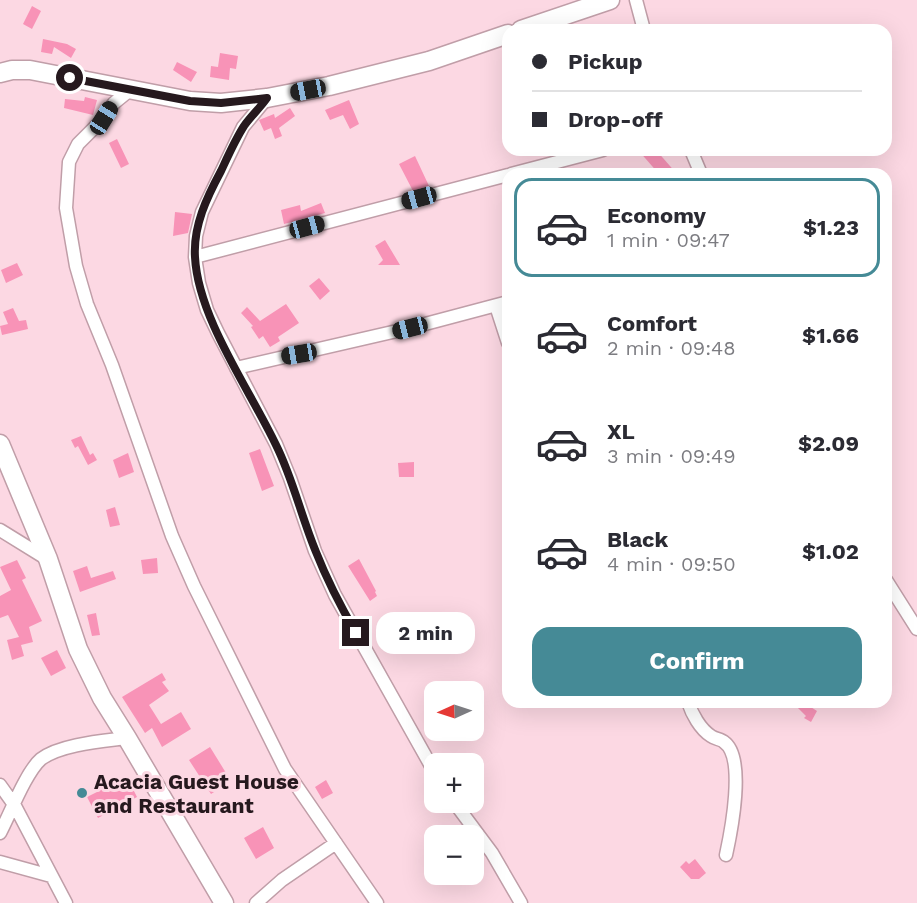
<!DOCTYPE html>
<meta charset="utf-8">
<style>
:root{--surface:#fff;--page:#f2f2f3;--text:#2b2b33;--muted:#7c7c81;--line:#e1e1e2;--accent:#458a96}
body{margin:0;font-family:"Work Sans",sans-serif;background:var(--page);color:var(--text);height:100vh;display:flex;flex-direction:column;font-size:22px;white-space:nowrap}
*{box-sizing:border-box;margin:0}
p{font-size:20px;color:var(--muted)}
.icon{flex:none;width:33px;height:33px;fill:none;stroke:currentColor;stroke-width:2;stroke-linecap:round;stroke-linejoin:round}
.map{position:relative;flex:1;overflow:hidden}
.side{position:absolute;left:502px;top:168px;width:390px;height:540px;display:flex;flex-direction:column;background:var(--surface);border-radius:18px;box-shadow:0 6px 24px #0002}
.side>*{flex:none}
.hud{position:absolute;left:502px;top:24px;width:390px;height:132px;border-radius:18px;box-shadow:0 6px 24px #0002;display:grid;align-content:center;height:132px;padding:0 30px;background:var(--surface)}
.needle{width:39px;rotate:267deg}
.fabs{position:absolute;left:424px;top:681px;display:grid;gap:12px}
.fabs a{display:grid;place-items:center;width:60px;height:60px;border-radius:12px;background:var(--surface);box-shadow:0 6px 24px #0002;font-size:30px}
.end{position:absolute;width:27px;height:27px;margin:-14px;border:8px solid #26191e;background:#fff;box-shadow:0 0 0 3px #fff}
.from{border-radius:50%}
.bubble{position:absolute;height:42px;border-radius:18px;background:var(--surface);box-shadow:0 6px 24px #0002;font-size:20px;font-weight:700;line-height:42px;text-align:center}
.car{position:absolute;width:18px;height:36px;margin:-18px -9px;border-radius:8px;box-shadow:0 0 4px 2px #0007;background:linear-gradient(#222 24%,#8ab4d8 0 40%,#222 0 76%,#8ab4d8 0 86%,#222 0)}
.hud b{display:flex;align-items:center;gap:21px;height:57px;font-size:22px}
.hud b+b{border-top:2px solid var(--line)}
.hud i{width:15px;height:15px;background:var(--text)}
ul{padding:10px 0 0;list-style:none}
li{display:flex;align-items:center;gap:18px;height:99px;margin:0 12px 9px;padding:0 18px;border:3px solid transparent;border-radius:18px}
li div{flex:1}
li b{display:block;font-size:22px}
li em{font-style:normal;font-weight:700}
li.selected{border-color:var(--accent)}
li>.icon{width:54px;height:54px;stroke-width:1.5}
.cta{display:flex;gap:12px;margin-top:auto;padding:12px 30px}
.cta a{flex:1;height:69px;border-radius:18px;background:var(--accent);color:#fff;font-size:24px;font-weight:700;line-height:69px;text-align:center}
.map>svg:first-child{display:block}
.building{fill:#f893b7}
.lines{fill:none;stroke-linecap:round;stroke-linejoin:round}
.street-casing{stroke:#c09ea8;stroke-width:15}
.primary-casing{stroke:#c09ea8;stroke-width:21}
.street{stroke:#fff;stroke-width:12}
.primary{stroke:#fff;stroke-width:18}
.route{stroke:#26191e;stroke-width:8}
.poi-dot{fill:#458a96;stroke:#fcd8e3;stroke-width:2}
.labels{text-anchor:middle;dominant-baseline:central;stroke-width:6;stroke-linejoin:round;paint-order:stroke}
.poi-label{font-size:21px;font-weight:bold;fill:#26191e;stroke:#fcd8e3;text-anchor:start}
</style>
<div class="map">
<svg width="917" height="903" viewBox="0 0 917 903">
<rect width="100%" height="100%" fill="#fcd8e3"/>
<!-- building -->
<path class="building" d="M32 6 41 11 32 29 23 24Z
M43 39 67 44 76 49 71 58 54 47 52 54 41 52Z
M220 53 238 56 236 69 230 68 229 80 210 77 211 66 218 67Z
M177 62 197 72 191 82 173 70Z
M85 97 97 100 93 115 64 108 65 99 84 101Z
M349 100 359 124 350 129 343 115 330 120 325 110Z
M290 108 295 116 279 128 282 136 275 139 271 128 264 131 259 120 274 114 275 118Z
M117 139 129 164 121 168 109 143Z
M638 150H656L677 174H659Z
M415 156 429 186 413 191 399 164Z
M321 203 325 213 284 224 281 210 300 205 301 211Z
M175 212 192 214 188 233 173 236Z
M385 240 400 265H378L383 260 375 246Z
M17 263 23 275 6 283 1 270Z
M319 278 330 291 320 300 309 286Z
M286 304 299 323 278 337 280 341 270 347 263 336 259 339 251 327 253 326 241 313 247 307 260 321Z
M13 308 19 321 26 320 28 329 2 335 0 326 8 324 3 312Z
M81 436 90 455 93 453 97 460 88 465 78 446 75 448 71 440Z
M260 449 274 486 262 491 249 453Z
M128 453 134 472 119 478 113 460Z
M414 462V477H399L398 463Z
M115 507 120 525 110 527 106 510Z
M157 558 158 573 143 574 141 560Z
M359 559 376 591 375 592 377 596 370 601 348 566Z
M17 560 26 578 22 580 42 621 29 627 33 642 21 645 24 656 12 660 7 640 19 637 8 615 0 618V596L11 590 0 567Z
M87 566 91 578 113 571 116 579 80 592 73 571Z
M96 613 100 635 92 636 87 615Z
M408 619 419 632 414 636 417 639 414 641 419 648 413 654 396 629Z
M57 650 66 668 51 676 41 658Z
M162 673 166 680 162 682 169 691 149 705 161 724 181 712 191 729 162 747 152 728 145 733 122 697Z
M792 702H803L817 711 811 722 804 718 806 716Z
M210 747 231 781 211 794 189 760Z
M127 777 137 797 98 818 87 797Z
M326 780 333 793 322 799 315 787Z
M263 827 274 848 256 859 244 838Z
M695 859 706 873 699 879H691L680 867 686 861 689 864Z"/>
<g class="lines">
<!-- street casing -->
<g class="street-casing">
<path id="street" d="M636 0 644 30
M130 90 114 103 104 118 78 144 69 162 66 208 76 266 87 304 112 365 172 536 194 586 285 769 377 903
M267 98 243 127 202 212 196 236 195 257 199 283 207 310 218 333 276 444 290 478 315 551 335 595 435 773
M691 150 701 174
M511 174 603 150
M195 257 508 175
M496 306 508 343
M236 368 410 328 508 302
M0 530 47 559
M886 580 917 629
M688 702C692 714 700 729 711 736 715 739 721 739 724 742 746 757 731 832 726 855
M0 785 15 806 66 903
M454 802 492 853 521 903
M0 833C10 814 26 772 41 759 61 744 104 741 127 738
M0 862 51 876
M256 903 282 880 336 843"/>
</g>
<!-- primary casing -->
<g class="primary-casing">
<path id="primary" d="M521 30 610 0
M0 73 12 70H30L190 101 221 103 267 98 329 86 429 61 508 34
M0 444 48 559 78 649 102 698 127 738 224 903"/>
</g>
<!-- street -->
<use href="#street" class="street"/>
<!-- primary -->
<use href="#primary" class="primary"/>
</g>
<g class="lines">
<!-- route -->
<path class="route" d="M70 78 190 101 221 103 267 98C260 108 251 116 244 126 235 140 228 156 221 171 207 197 193 226 195 257 198 318 250 390 276 445 293 479 301 516 316 552 327 580 341 607 356 633"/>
</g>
<!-- markers -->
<circle class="poi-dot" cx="82" cy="793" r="6"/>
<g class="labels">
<!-- poi labels -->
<g class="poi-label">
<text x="94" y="781">Acacia Guest House<tspan x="94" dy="24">and Restaurant</tspan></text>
</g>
</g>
</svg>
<div class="fabs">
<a><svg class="needle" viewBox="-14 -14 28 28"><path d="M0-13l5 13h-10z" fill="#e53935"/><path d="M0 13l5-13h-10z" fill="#7c7c81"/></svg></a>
<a>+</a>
<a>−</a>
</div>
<i class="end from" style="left:70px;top:78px"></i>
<i class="end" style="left:356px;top:633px"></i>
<div class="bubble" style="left:376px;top:612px;width:99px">2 min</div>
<i class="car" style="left:308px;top:90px;rotate:259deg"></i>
<i class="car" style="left:104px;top:118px;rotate:32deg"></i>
<i class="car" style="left:419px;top:198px;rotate:255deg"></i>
<i class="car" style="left:307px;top:227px;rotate:75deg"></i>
<i class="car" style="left:410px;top:328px;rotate:256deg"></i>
<i class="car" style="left:299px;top:354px;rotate:260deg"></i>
<div class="hud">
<b><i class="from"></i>Pickup</b>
<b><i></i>Drop-off</b>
</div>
<section class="side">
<ul>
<li class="selected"><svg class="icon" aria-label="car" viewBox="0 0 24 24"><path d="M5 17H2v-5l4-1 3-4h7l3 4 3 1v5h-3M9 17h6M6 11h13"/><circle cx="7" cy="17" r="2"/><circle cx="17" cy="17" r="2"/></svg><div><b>Economy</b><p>1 min · 09:47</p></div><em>$1.23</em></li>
<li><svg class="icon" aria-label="car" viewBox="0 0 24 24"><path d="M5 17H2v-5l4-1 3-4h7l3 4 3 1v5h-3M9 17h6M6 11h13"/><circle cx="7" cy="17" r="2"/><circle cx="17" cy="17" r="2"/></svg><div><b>Comfort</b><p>2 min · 09:48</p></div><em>$1.66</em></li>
<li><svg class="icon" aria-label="car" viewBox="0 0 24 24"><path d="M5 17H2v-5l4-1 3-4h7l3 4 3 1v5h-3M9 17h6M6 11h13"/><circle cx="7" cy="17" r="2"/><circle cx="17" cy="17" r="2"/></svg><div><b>XL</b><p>3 min · 09:49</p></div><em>$2.09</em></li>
<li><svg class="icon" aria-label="car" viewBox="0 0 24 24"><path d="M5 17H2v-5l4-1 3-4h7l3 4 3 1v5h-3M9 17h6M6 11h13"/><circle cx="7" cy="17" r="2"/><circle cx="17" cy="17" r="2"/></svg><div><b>Black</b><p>4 min · 09:50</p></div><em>$1.02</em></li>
</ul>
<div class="cta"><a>Confirm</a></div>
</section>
</div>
